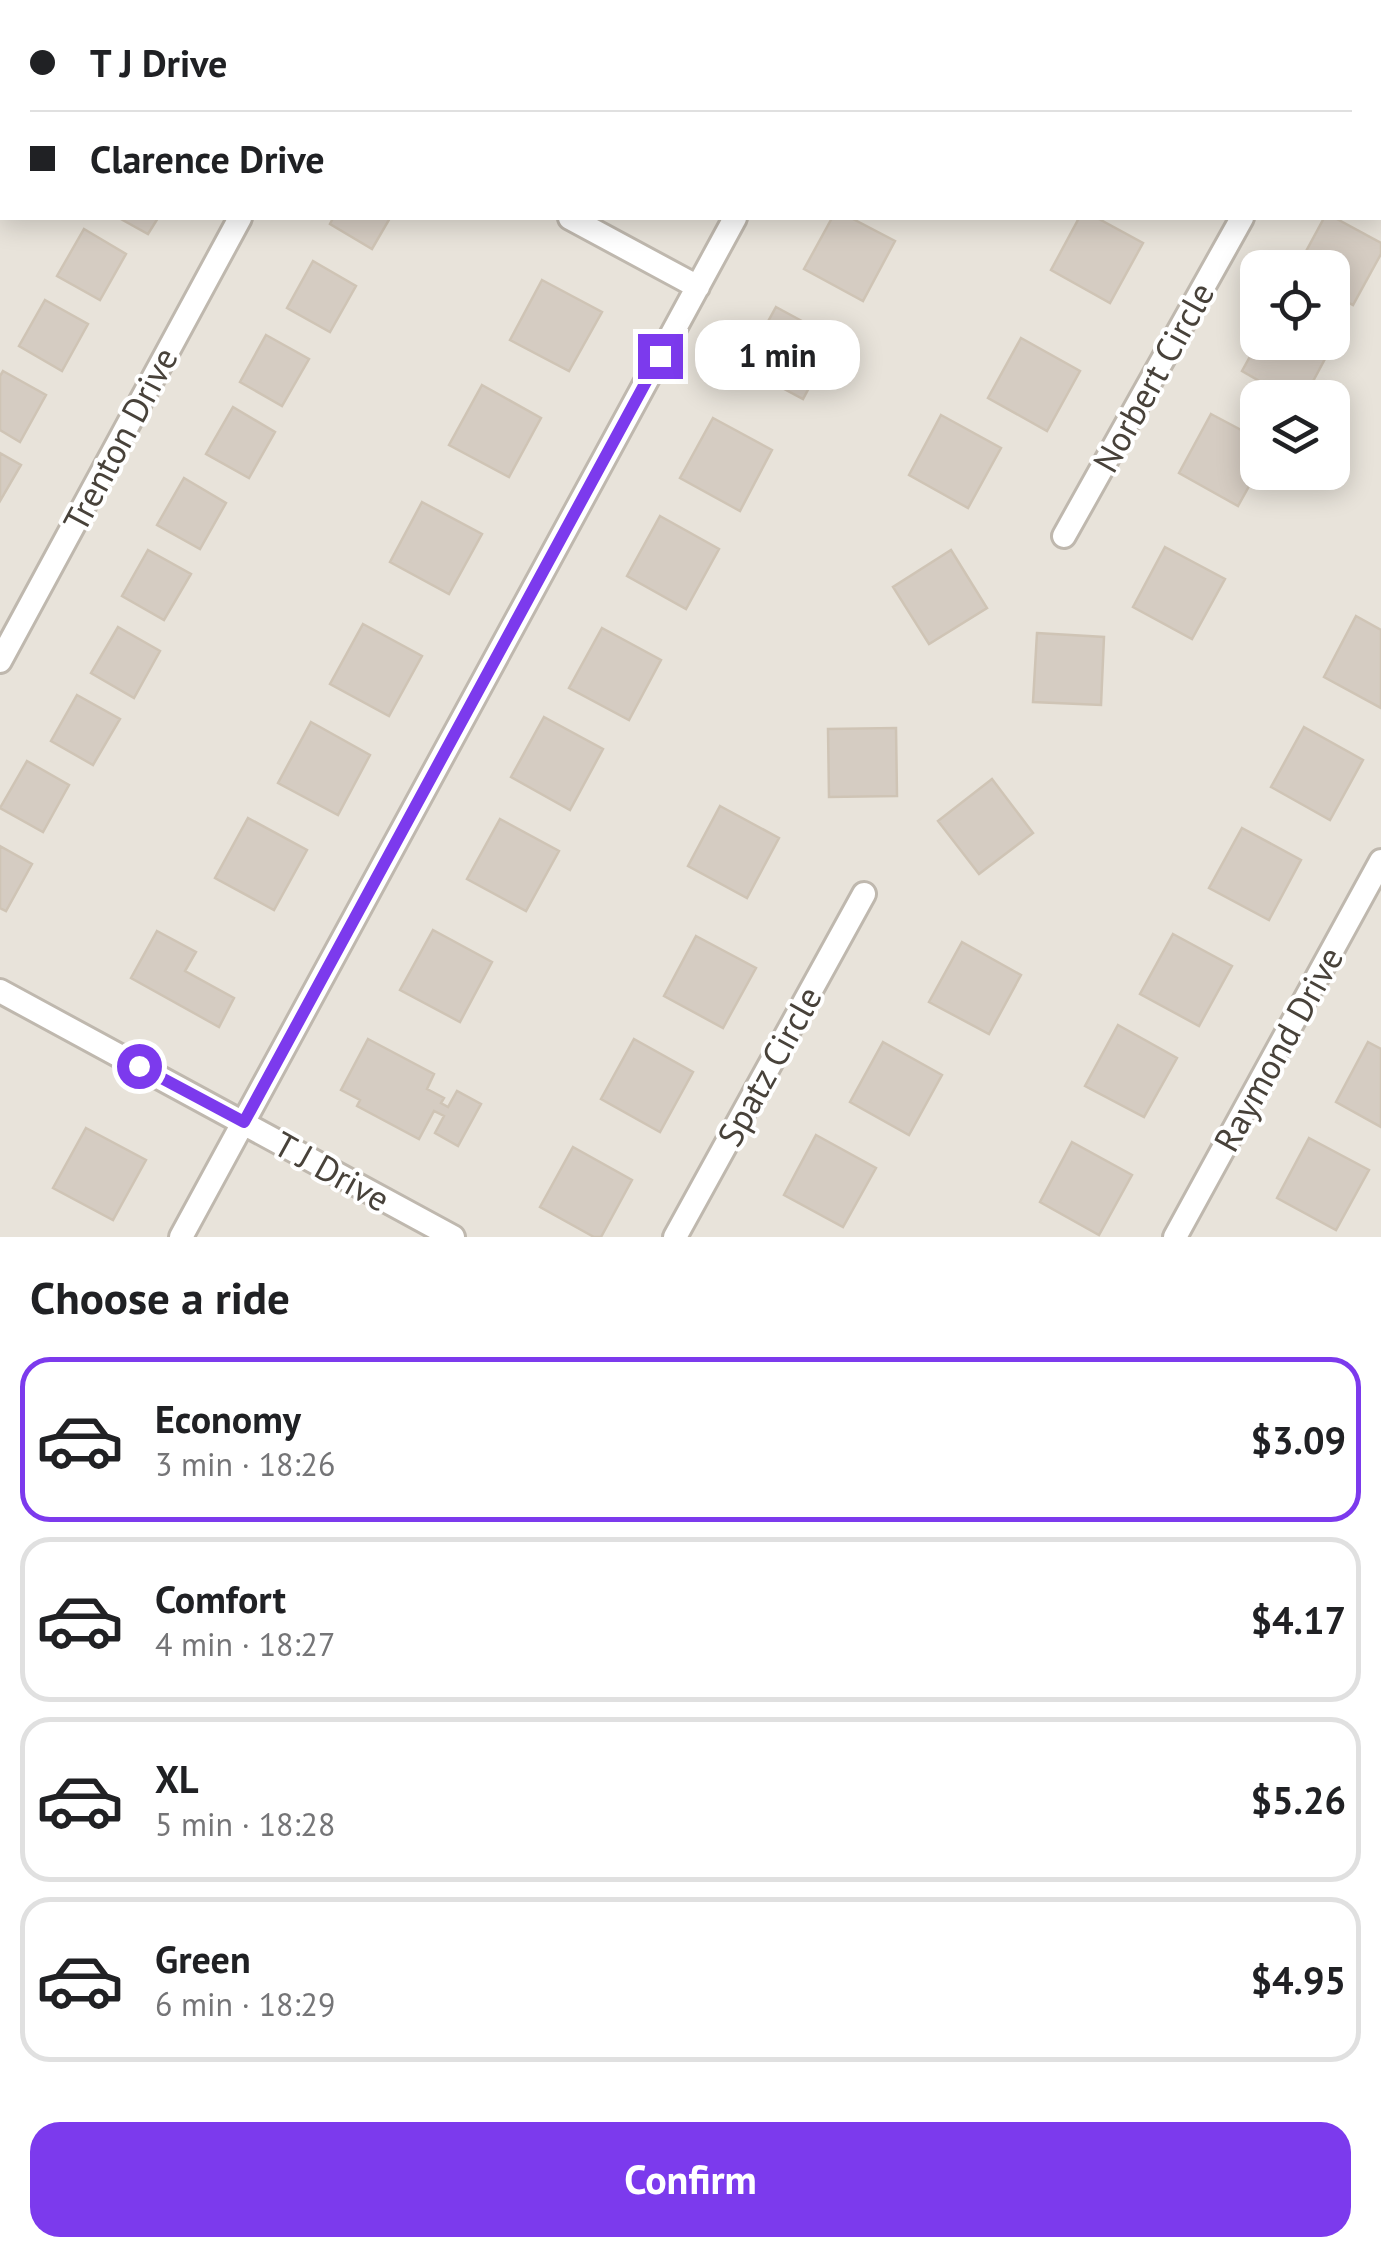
<!DOCTYPE html>
<meta charset="utf-8">
<style>
:root{--surface:#fff;--page:#f6f6f6;--text:#202124;--muted:#757577;--line:#e0e0e0;--accent:#7c3aed}
body{margin:0;font-family:"PT Sans",sans-serif;background:var(--page);color:var(--text);height:100vh;display:flex;flex-direction:column;font-size:38px;white-space:nowrap}
*{box-sizing:border-box;margin:0}
p{font-size:32px;color:var(--muted)}
.icon{flex:none;width:55px;height:55px;fill:none;stroke:currentColor;stroke-width:2;stroke-linecap:round;stroke-linejoin:round}
.map{position:relative;height:1237px;overflow:hidden}
.sheet{display:flex;flex-direction:column;background:var(--surface);flex:1}
.sheet>*{flex:none}
.banner{position:absolute;left:0px;top:0px;width:1382px;height:220px;box-shadow:0 5px 25px #0003;display:grid;align-content:center;height:220px;padding:0 30px;background:var(--surface)}
.buttons{position:absolute;left:1240px;top:250px;display:grid;gap:20px}
.buttons a{display:grid;place-items:center;width:110px;height:110px;border-radius:20px;background:var(--surface);box-shadow:0 5px 25px #0003;font-size:50px}
.end{position:absolute;width:45px;height:45px;margin:-22px;border:12px solid #7c3aed;background:#fff;box-shadow:0 0 0 5px #fff}
.from{border-radius:50%}
.bubble{position:absolute;height:70px;border-radius:30px;background:var(--surface);box-shadow:0 5px 25px #0003;font-size:32px;font-weight:700;line-height:70px;text-align:center}
.banner b{display:flex;align-items:center;gap:35px;height:95px;font-size:38px}
.banner b+b{border-top:2px solid var(--line)}
.banner i{width:25px;height:25px;background:var(--text)}
ul{padding:0;list-style:none}
li{display:flex;align-items:center;gap:30px;height:165px;margin:0 20px 15px;padding:0 10px;border:5px solid var(--line);border-radius:30px}
li div{flex:1}
li b{display:block;font-size:38px}
li em{font-style:normal;font-weight:700}
li.current{border-color:var(--accent)}
li>.icon{width:90px;height:90px;stroke-width:1.5}
h2{padding:0 30px;font-size:45px;line-height:120px}
.button{display:flex;gap:20px;margin-top:auto;padding:20px 30px}
.button a{flex:1;height:115px;border-radius:30px;background:var(--accent);color:#fff;font-size:40px;font-weight:700;line-height:115px;text-align:center}
.map>svg:first-child{display:block}
.residential{fill:#e8e3da;fill-rule:evenodd}
.building{fill:#d5ccc2;stroke:#cfc4b5;stroke-width:2.5}
.lines{fill:none;stroke-linecap:round;stroke-linejoin:round}
.minor-casing{stroke:#bfb8ae;stroke-width:28}
.minor{stroke:#fff;stroke-width:22}
.route{stroke:#7c3aed;stroke-width:12}
.labels{text-anchor:middle;dominant-baseline:central;stroke-width:8;stroke-linejoin:round;paint-order:stroke}
.street-label{font-size:35px;fill:#48423a;stroke:#fff}
</style>
<div class="map">
<svg width="1381" height="1237" viewBox="0 0 1381 1237">
<rect width="100%" height="100%" fill="#f4f1eb"/>
<!-- residential -->
<path class="residential" d="M0 0H1381V1237H0ZM2 2H1380V218H2ZM1258 268H1332V342H1258ZM1258 398H1332V472H1258Z"/>
<!-- building -->
<path class="building" d="M119 218H158L148 234Z
M333 218H390L372 249 330 224Z
M832 218H851L895 241 863 301 804 269Z
M1079 218H1097L1143 243 1110 303 1051 270Z
M1324 218H1335L1381 243V254L1353 305 1332 294V268H1297Z
M84 229 126 254 100 300 57 276Z
M313 261 356 286 330 332 287 308Z
M542 280 602 312 569 371 510 340Z
M45 300 88 324 62 371 19 346Z
M776 307 835 339 803 399 743 367Z
M266 335 309 359 282 406 240 382Z
M1021 338 1080 371 1047 431 988 398Z
M1258 342H1331L1333 344 1304 398H1289L1242 371Z
M3 371 46 395 20 442 0 430V376Z
M482 385 541 418 509 477 449 445Z
M233 407 275 432 249 478 206 454Z
M1211 414 1258 439V470L1238 506 1179 473Z
M941 415 1001 448 968 508 909 475Z
M713 418 772 450 740 511 680 478Z
M0 453 21 465 0 501Z
M184 478 226 503 200 549 157 525Z
M422 502 482 534 449 594 390 562Z
M660 516 719 549 686 609 627 576Z
M1165 547 1225 579 1192 639 1133 607Z
M148 550 191 574 164 620 122 596Z
M951 550 987 608 929 644 893 587Z
M1356 616 1381 630V708L1324 677Z
M363 624 422 656 389 716 330 684Z
M118 627 160 651 134 698 91 673Z
M602 628 661 660 629 720 569 688Z
M1037 633 1104 637 1101 705 1033 702Z
M77 695 120 719 93 765 51 741Z
M544 717 603 749 570 810 511 777Z
M311 722 370 755 338 815 278 783Z
M1304 727 1363 760 1330 820 1271 787Z
M896 728 897 796 829 797 828 729Z
M27 761 69 785 43 832 0 808Z
M992 779 1033 833 979 874 938 821Z
M720 806 779 838 747 898 688 866Z
M248 818 307 850 274 910 215 878Z
M500 819 559 851 526 911 467 879Z
M1242 828 1301 860 1269 920 1209 888Z
M0 846 32 864 6 911 0 908Z
M433 930 492 962 460 1022 400 990Z
M157 931 196 952 185 971 234 998 219 1027 131 978Z
M1173 934 1232 966 1199 1026 1140 994Z
M696 936 756 968 723 1028 664 996Z
M962 942 1021 975 989 1034 929 1002Z
M1118 1025 1177 1058 1144 1117 1085 1086Z
M368 1039 434 1074 427 1089 444 1098 441 1103 448 1107 457 1091 481 1104 458 1146 435 1133 444 1116 434 1111 419 1139 357 1106 360 1100 341 1090Z
M634 1039 693 1072 660 1132 601 1099Z
M883 1042 942 1075 909 1135 850 1102Z
M1368 1042 1381 1049V1127L1336 1102Z
M86 1128 146 1160 113 1220 53 1188Z
M816 1135 876 1168 843 1227 784 1195Z
M1309 1138 1369 1170 1336 1230 1277 1198Z
M1072 1142 1132 1175 1099 1235 1040 1202Z
M573 1147 632 1180 601 1237H594L540 1207Z"/>
<g class="lines">
<!-- minor casing -->
<g class="minor-casing">
<path id="minor" d="M162 0 167 2
M1109 0 1114 2
M847 2 849 0
M1360 2 1361 0
M1380 151 1381 152
M570 218 698 287
M1064 536 1242 218
M0 661 240 218
M0 991 453 1237
M181 1237 735 218
M675 1237 864 894
M1175 1237 1381 861"/>
</g>
<!-- minor -->
<use href="#minor" class="minor"/>
</g>
<g class="lines">
<!-- route -->
<path class="route" d="M139 1066 244 1122 660 356"/>
</g>
<g class="labels">
<!-- street labels -->
<g class="street-label">
<text transform="translate(1153 377) rotate(-61)">Norbert Circle</text>
<text transform="translate(120 439) rotate(-62)">Trenton Drive</text>
<text transform="translate(1278 1049) rotate(-61)">Raymond Drive</text>
<text transform="translate(769 1066) rotate(-61)">Spatz Circle</text>
<text transform="translate(332 1171) rotate(29)">T J Drive</text>
</g>
</g>
</svg>
<div class="buttons">
<a><svg class="icon" aria-label="locate" viewBox="0 0 24 24"><circle cx="12" cy="12" r="6"/><path d="M12 2v4M12 18v4M2 12h4M18 12h4"/></svg></a>
<a><svg class="icon" aria-label="layers" viewBox="0 0 24 24"><path d="M12 4l9 5-9 5-9-5zM3 14l9 5 9-5"/></svg></a>
</div>
<i class="end from" style="left:139px;top:1066px"></i>
<i class="end" style="left:660px;top:356px"></i>
<div class="bubble" style="left:695px;top:320px;width:165px">1 min</div>
<div class="banner">
<b><i class="from"></i>T J Drive</b>
<b><i></i>Clarence Drive</b>
</div>
</div>
<section class="sheet">
<h2>Choose a ride</h2>
<ul>
<li class="current"><svg class="icon" aria-label="car" viewBox="0 0 24 24"><path d="M5 17H2v-5l4-1 3-4h7l3 4 3 1v5h-3M9 17h6M6 11h13"/><circle cx="7" cy="17" r="2"/><circle cx="17" cy="17" r="2"/></svg><div><b>Economy</b><p>3 min · 18:26</p></div><em>$3.09</em></li>
<li><svg class="icon" aria-label="car" viewBox="0 0 24 24"><path d="M5 17H2v-5l4-1 3-4h7l3 4 3 1v5h-3M9 17h6M6 11h13"/><circle cx="7" cy="17" r="2"/><circle cx="17" cy="17" r="2"/></svg><div><b>Comfort</b><p>4 min · 18:27</p></div><em>$4.17</em></li>
<li><svg class="icon" aria-label="car" viewBox="0 0 24 24"><path d="M5 17H2v-5l4-1 3-4h7l3 4 3 1v5h-3M9 17h6M6 11h13"/><circle cx="7" cy="17" r="2"/><circle cx="17" cy="17" r="2"/></svg><div><b>XL</b><p>5 min · 18:28</p></div><em>$5.26</em></li>
<li><svg class="icon" aria-label="car" viewBox="0 0 24 24"><path d="M5 17H2v-5l4-1 3-4h7l3 4 3 1v5h-3M9 17h6M6 11h13"/><circle cx="7" cy="17" r="2"/><circle cx="17" cy="17" r="2"/></svg><div><b>Green</b><p>6 min · 18:29</p></div><em>$4.95</em></li>
</ul>
<div class="button"><a>Confirm</a></div>
</section>
